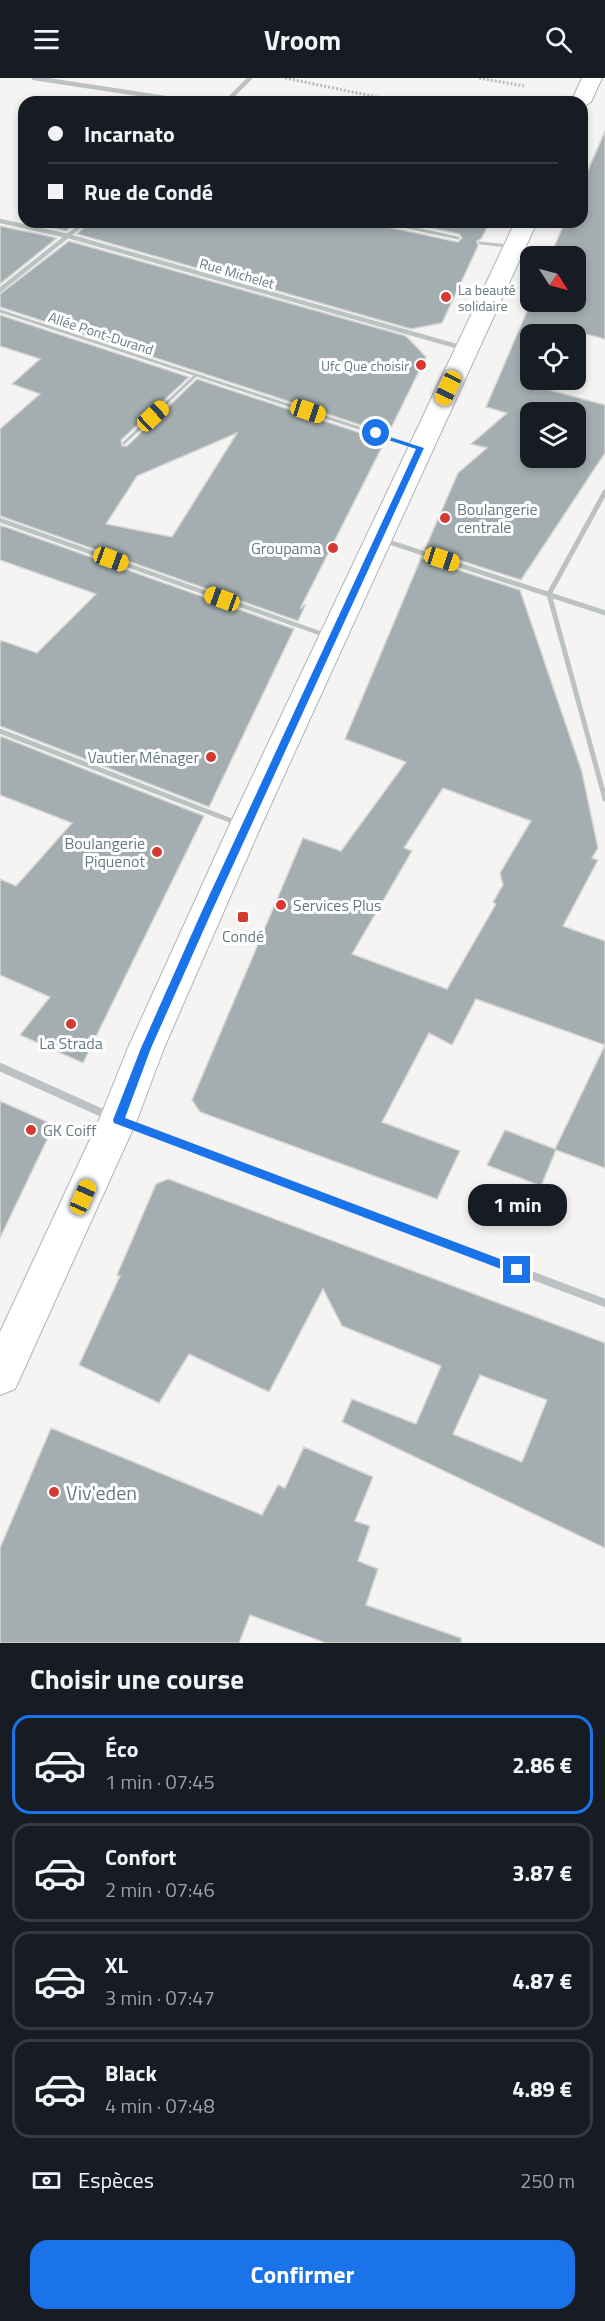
<!DOCTYPE html>
<html lang="fr">
<meta charset="utf-8">
<style>
:root{--surface:#171b24;--page:#20242c;--text:#f1f3f6;--muted:#9ea1a6;--line:#363941;--accent:#1a73e8}
body{margin:0;font-family:"Titillium Web",sans-serif;background:var(--page);color:var(--text);height:100vh;display:flex;flex-direction:column;font-size:22px;white-space:nowrap}
*{box-sizing:border-box;margin:0}
p{font-size:20px;color:var(--muted)}
.icon{flex:none;width:33px;height:33px;fill:none;stroke:currentColor;stroke-width:2;stroke-linecap:round;stroke-linejoin:round}
.map{position:relative;height:1565px;overflow:hidden}
.panel{display:flex;flex-direction:column;background:var(--surface);flex:1}
.panel>*{flex:none}
.top-card{position:absolute;left:18px;top:18px;width:570px;height:132px;border-radius:18px;box-shadow:0 3px 9px #0003;display:grid;align-content:center;height:132px;padding:0 30px;background:var(--surface)}
.needle{width:39px;rotate:126deg}
.tools{position:absolute;left:520px;top:168px;display:grid;gap:12px}
.tools a{display:grid;place-items:center;width:66px;height:66px;border-radius:12px;background:var(--surface);box-shadow:0 3px 9px #0003;font-size:30px}
.end{position:absolute;width:27px;height:27px;margin:-14px;border:8px solid #1a73e8;background:#fff;box-shadow:0 0 0 3px #fff}
.from{border-radius:50%}
.bubble{position:absolute;height:42px;border-radius:18px;background:var(--surface);box-shadow:0 3px 9px #0003;font-size:20px;font-weight:700;line-height:42px;text-align:center}
.car{position:absolute;width:18px;height:36px;margin:-18px -9px;border-radius:8px;box-shadow:0 0 4px 2px #0007;background:linear-gradient(#f5c518 24%,#345 0 40%,#f5c518 0 76%,#345 0 86%,#f5c518 0)}
.top-card b{display:flex;align-items:center;gap:21px;height:57px;font-size:22px}
.top-card b+b{border-top:2px solid var(--line)}
.top-card i{width:15px;height:15px;background:var(--text)}
ul{padding:0;list-style:none}
li{display:flex;align-items:center;gap:18px;height:99px;margin:0 12px 9px;padding:0 18px;border:3px solid var(--line);border-radius:18px}
li div{flex:1}
li b{display:block;font-size:22px}
li em{font-style:normal;font-weight:700}
li.active{border-color:var(--accent)}
li>.icon{width:54px;height:54px;stroke-width:1.5}
h2{padding:0 30px;font-size:27px;line-height:72px}
.pay{display:flex;align-items:center;gap:15px;height:66px;padding:0 30px;font-size:22px}
.pay p{margin-inline-start:auto}
.primary-button{display:flex;gap:12px;margin-top:auto;padding:12px 30px}
.primary-button a{flex:1;height:69px;border-radius:18px;background:var(--accent);color:#fff;font-size:24px;font-weight:700;line-height:69px;text-align:center}
header{display:flex;justify-content:space-between;align-items:center;height:78px;padding:0 30px;background:var(--surface);font-size:27px;font-weight:700}
.map>svg:first-child{display:block}
.building{fill:#a4aeb0;stroke:#d6d6d4;stroke-width:1.5;fill-rule:evenodd}
.lines{fill:none;stroke-linecap:round;stroke-linejoin:round}
.secondary-casing{stroke:#acb4b6;stroke-width:2}
.path{stroke:#b6babb;stroke-width:3;stroke-dasharray:2 2;stroke-linecap:butt}
.service-far1{stroke:#bcc1c3;stroke-width:3}
.service{stroke:#bcc1c3;stroke-width:4.5}
.minor-far2{stroke:#bcc1c3;stroke-width:4.5}
.minor-far1{stroke:#bcc1c3;stroke-width:5}
.minor{stroke:#bcc1c3;stroke-width:8}
.secondary{fill:#fff;fill-rule:evenodd}
.route{fill:#1a73e8}
.poi-dot{fill:#d53932;stroke:#fff;stroke-width:2}
.labels{text-anchor:middle;dominant-baseline:central;stroke-width:6;stroke-linejoin:round;paint-order:stroke}
.far-street-label{font-size:14px;fill:#667a80;stroke:#fff}
.far-poi-label{font-size:14px;fill:#667a80;stroke:#fff;text-anchor:start}
.poi-label{font-size:16px;fill:#667a80;stroke:#fff;text-anchor:start}
.near-poi-label{font-size:20px;fill:#667a80;stroke:#fff;text-anchor:start}
</style>
<header><svg class="icon" aria-label="menu" viewBox="0 0 24 24"><path d="M4 6h16M4 12h16M4 18h16"/></svg>Vroom<svg class="icon" aria-label="search" viewBox="0 0 24 24"><circle cx="10" cy="10" r="6"/><path d="M15 15l6 6"/></svg></header>
<div class="map">
<svg width="605" height="1565" viewBox="0 0 605 1565">
<rect width="100%" height="100%" fill="#f5f4f2"/>
<!-- building -->
<path class="building" d="M605 53V261L574 253 572 256H531V302H544L539 309 605 327V375L521 502 425 471 458 395 487 370 471 366 507 335 486 329 531 224H576V178H550L565 144H582V106ZM531 334H576V380H531Z
M25 144H78L66 153Z
M89 144H380L383 148 458 164 462 160 459 156 402 144H490L481 161 477 163 478 168 442 245 411 251 77 156Z
M0 148 57 160 0 206Z
M69 163 406 258 426 279 388 356 0 229V216Z
M0 237 189 299 121 362 122 368H127L197 301 385 363 300 531 306 526 298 543 0 438V351L40 316 12 306 40 281 0 268ZM237 355 172 459 106 446 137 398Z
M0 447 294 551 209 729 0 648V562L37 575 96 516 0 482Z
M421 480 520 512 582 694 598 770 592 780 598 782 563 848 605 863V967L476 921 452 967 429 955 382 1044 460 1073 437 1121 200 1034 192 1022 303 760 341 773 406 684 345 661ZM443 710 531 743 500 795 503 807 493 824 496 826 447 911 352 876 412 773 404 770Z
M0 658 204 738 83 985 20 957 50 919 0 897V801L16 808 72 745 0 717Z
M605 967V1090L556 1072 541 1108 487 1087 505 1052 555 1071Z
M0 1023 54 1047 0 1160Z
M168 1101 605 1265V1470L342 1344 352 1321 416 1346 441 1288 342 1248 323 1211 269 1314 189 1276 159 1325 79 1287 120 1198 117 1197 156 1106ZM480 1297 547 1322 522 1384 453 1356Z
M51 1350 262 1437 278 1407 285 1410 304 1369 373 1399 355 1443 370 1448 358 1483 378 1491 366 1527 461 1560V1565H326L250 1537 239 1565H0V1470Z"/>
<g class="lines">
<!-- secondary casing -->
<g class="secondary-casing">
<path id="secondary" d="M582 0H602L591 24 582 30V24H571Z
M515 144H537L261 748 164 970 137 1042 21 1298 15 1311 0 1317V1254L99 1042 128 970 229 748Z"/>
</g>
<!-- path -->
<path class="path" d="M285 0 401 24
M479 0 524 8"/>
<!-- service-far1 -->
<path class="service-far1" d="M384 144 458 160
M480 165 508 168
M0 233 414 368
M124 365 196 297"/>
<!-- service -->
<path class="service" d="M0 442 325 557"/>
<!-- minor-far2 -->
<path class="minor-far2" d="M34 0 192 24
M226 24 250 0
M0 143 68 158 463 270
M0 212 85 144"/>
<!-- minor-far1 -->
<path class="minor-far1" d="M383 462 605 535
M549 516 605 721
M549 516 605 414
M0 653 237 745"/>
<!-- minor -->
<path class="minor" d="M0 989 109 1038
M127 1045 605 1225"/>
<!-- secondary -->
<use href="#secondary" class="secondary"/>
</g>
<!-- route -->
<path class="route" d="M373 354 424 370 212 833 151 970 125 1040 521 1189V1196L517 1197 114 1045 113 1042 141 970 202 833 416 371 373 357Z"/>
<!-- markers -->
<g class="poi-dot">
<circle cx="446" cy="219" r="6"/>
<circle cx="421" cy="287" r="6"/>
<circle cx="445" cy="440" r="6"/>
<circle cx="333" cy="470" r="6"/>
<circle cx="211" cy="679" r="6"/>
<circle cx="157" cy="774" r="6"/>
<circle cx="281" cy="827" r="6"/>
<rect x="237" y="833" width="12" height="12" rx="3"/>
<circle cx="71" cy="946" r="6"/>
<circle cx="31" cy="1052" r="6"/>
<circle cx="54" cy="1414" r="6"/>
</g>
<g class="labels">
<!-- far-street labels -->
<g class="far-street-label">
<text transform="translate(237 195) rotate(16)">Rue Michelet</text>
<text transform="translate(101 255) rotate(18)">Allée Pont-Durand</text>
</g>
<!-- far-poi labels -->
<g class="far-poi-label">
<text x="458" y="211">La beauté<tspan x="458" dy="16">solidaire</tspan></text>
<text x="409" y="287" text-anchor="end">Ufc Que choisir</text>
</g>
<!-- poi labels -->
<g class="poi-label">
<text x="457" y="431">Boulangerie<tspan x="457" dy="18">centrale</tspan></text>
<text x="321" y="470" text-anchor="end">Groupama</text>
<text x="199" y="679" text-anchor="end">Vautier Ménager</text>
<text x="145" y="765" text-anchor="end">Boulangerie<tspan x="145" dy="18">Piquenot</tspan></text>
<text x="293" y="827">Services Plus</text>
<text x="243" y="858" text-anchor="middle">Condé</text>
<text x="71" y="965" text-anchor="middle">La Strada</text>
<text x="43" y="1052">GK Coiff</text>
</g>
<!-- near-poi labels -->
<g class="near-poi-label">
<text x="66" y="1414">Viv'eden</text>
</g>
</g>
</svg>
<div class="tools">
<a><svg class="needle" viewBox="-14 -14 28 28"><path d="M0-13l5 13h-10z" fill="#e53935"/><path d="M0 13l5-13h-10z" fill="#9ea1a6"/></svg></a>
<a><svg class="icon" aria-label="locate" viewBox="0 0 24 24"><circle cx="12" cy="12" r="6"/><path d="M12 2v4M12 18v4M2 12h4M18 12h4"/></svg></a>
<a><svg class="icon" aria-label="layers" viewBox="0 0 24 24"><path d="M12 4l9 5-9 5-9-5zM3 14l9 5 9-5"/></svg></a>
</div>
<i class="end from" style="left:376px;top:355px"></i>
<i class="end" style="left:517px;top:1192px"></i>
<div class="bubble" style="left:468px;top:1106px;width:99px">1 min</div>
<i class="car" style="left:448px;top:310px;rotate:205deg"></i>
<i class="car" style="left:308px;top:333px;rotate:108deg"></i>
<i class="car" style="left:153px;top:338px;rotate:47deg"></i>
<i class="car" style="left:111px;top:481px;rotate:110deg"></i>
<i class="car" style="left:442px;top:481px;rotate:108deg"></i>
<i class="car" style="left:222px;top:521px;rotate:290deg"></i>
<i class="car" style="left:83px;top:1119px;rotate:24deg"></i>
<div class="top-card">
<b><i class="from"></i>Incarnato</b>
<b><i></i>Rue de Condé</b>
</div>
</div>
<section class="panel">
<h2>Choisir une course</h2>
<ul>
<li class="active"><svg class="icon" aria-label="car" viewBox="0 0 24 24"><path d="M5 17H2v-5l4-1 3-4h7l3 4 3 1v5h-3M9 17h6M6 11h13"/><circle cx="7" cy="17" r="2"/><circle cx="17" cy="17" r="2"/></svg><div><b>Éco</b><p>1 min · 07:45</p></div><em>2.86 €</em></li>
<li><svg class="icon" aria-label="car" viewBox="0 0 24 24"><path d="M5 17H2v-5l4-1 3-4h7l3 4 3 1v5h-3M9 17h6M6 11h13"/><circle cx="7" cy="17" r="2"/><circle cx="17" cy="17" r="2"/></svg><div><b>Confort</b><p>2 min · 07:46</p></div><em>3.87 €</em></li>
<li><svg class="icon" aria-label="car" viewBox="0 0 24 24"><path d="M5 17H2v-5l4-1 3-4h7l3 4 3 1v5h-3M9 17h6M6 11h13"/><circle cx="7" cy="17" r="2"/><circle cx="17" cy="17" r="2"/></svg><div><b>XL</b><p>3 min · 07:47</p></div><em>4.87 €</em></li>
<li><svg class="icon" aria-label="car" viewBox="0 0 24 24"><path d="M5 17H2v-5l4-1 3-4h7l3 4 3 1v5h-3M9 17h6M6 11h13"/><circle cx="7" cy="17" r="2"/><circle cx="17" cy="17" r="2"/></svg><div><b>Black</b><p>4 min · 07:48</p></div><em>4.89 €</em></li>
</ul>
<div class="pay"><svg class="icon" aria-label="cash" viewBox="0 0 24 24"><path d="M3 7h18v10H3z"/><circle cx="12" cy="12" r="2"/></svg>Espèces<p>250 m</p></div>
<div class="primary-button"><a>Confirmer</a></div>
</section>
